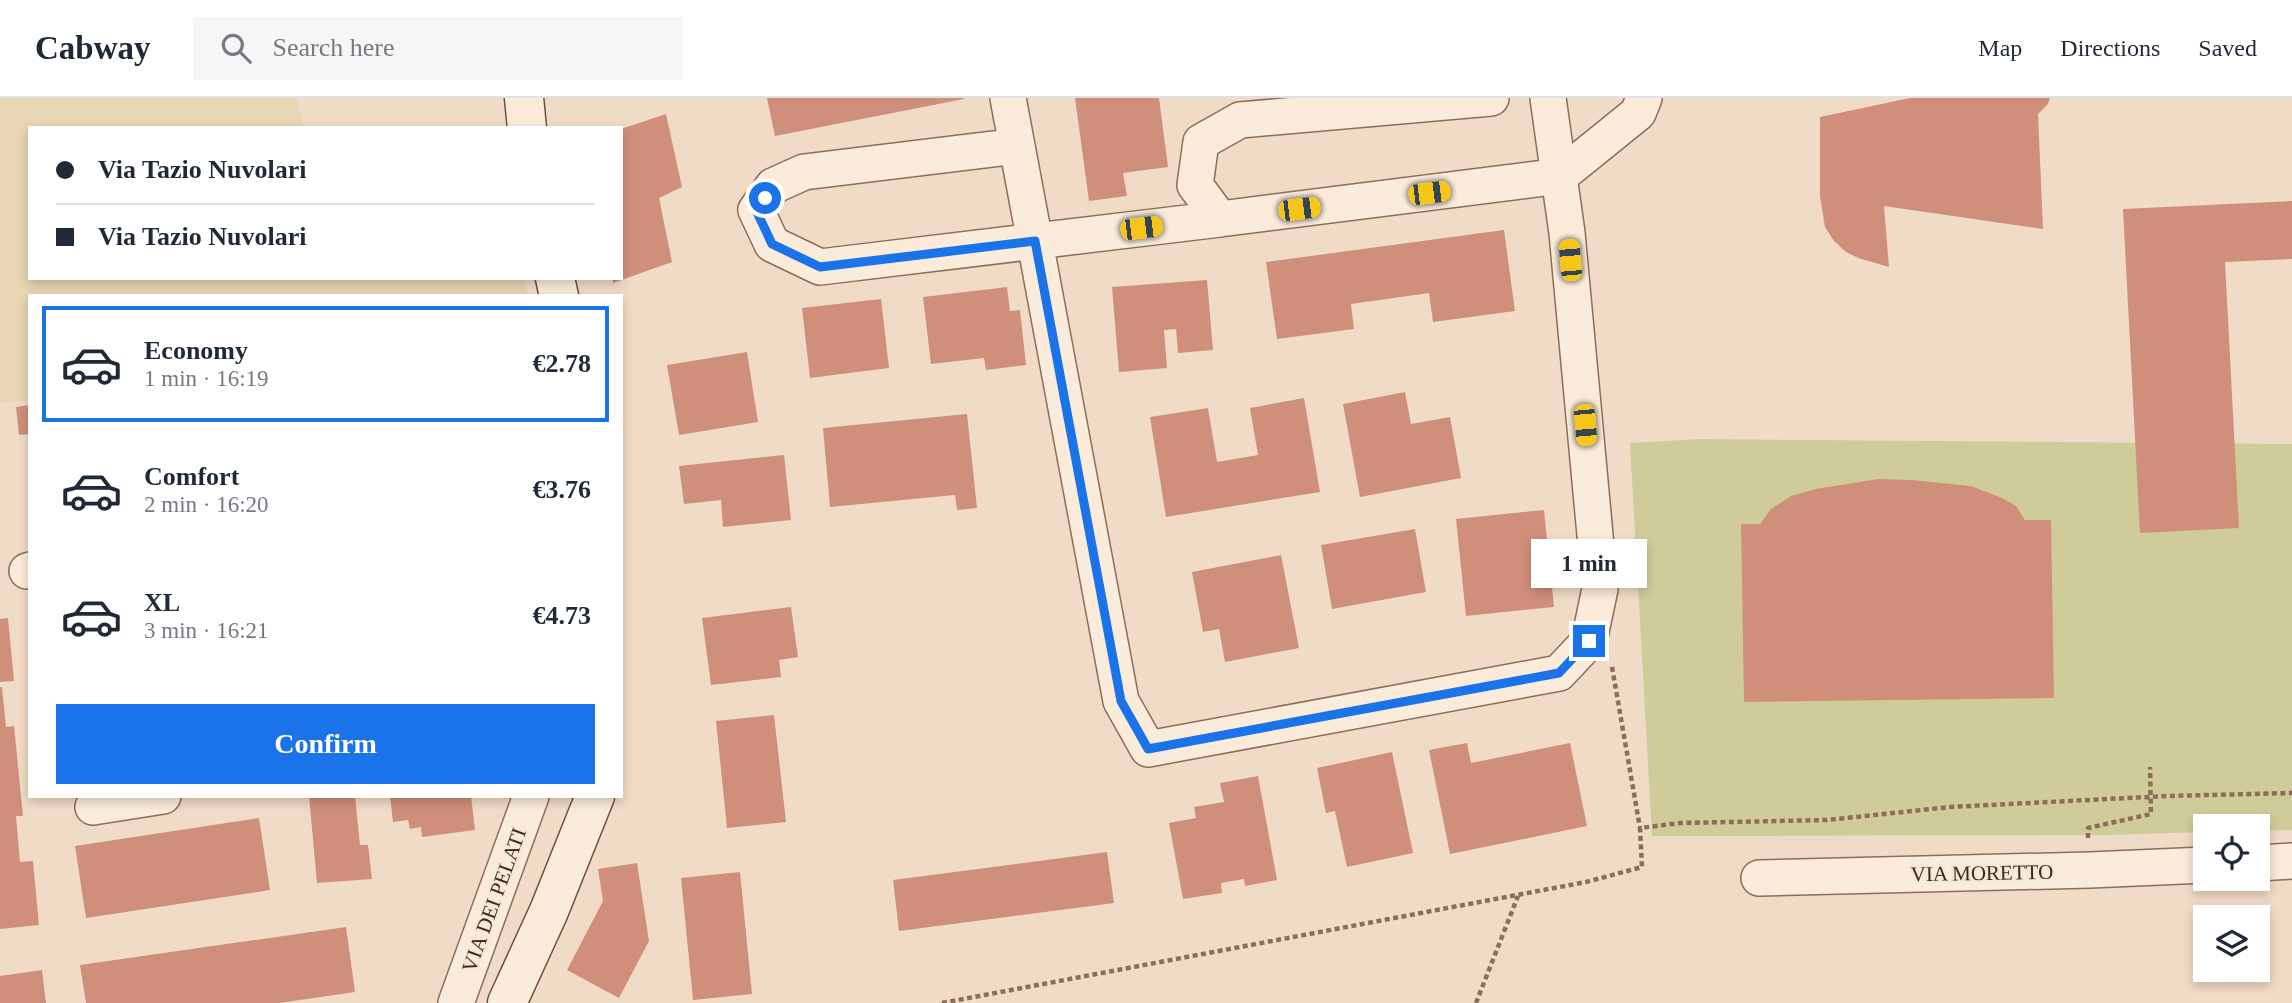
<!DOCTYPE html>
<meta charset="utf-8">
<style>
:root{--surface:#fff;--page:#f6f6f7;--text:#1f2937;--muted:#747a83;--line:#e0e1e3;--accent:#1a73e8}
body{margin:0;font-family:"Times New Roman",serif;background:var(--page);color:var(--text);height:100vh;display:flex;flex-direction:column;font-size:26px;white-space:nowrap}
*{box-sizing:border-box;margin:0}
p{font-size:23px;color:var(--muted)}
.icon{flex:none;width:38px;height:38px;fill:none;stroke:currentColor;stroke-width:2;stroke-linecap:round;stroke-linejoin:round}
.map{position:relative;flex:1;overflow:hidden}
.drawer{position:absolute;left:28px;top:196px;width:595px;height:504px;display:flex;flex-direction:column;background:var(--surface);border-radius:0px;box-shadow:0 4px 10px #0003}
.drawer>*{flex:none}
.guide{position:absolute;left:28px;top:28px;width:595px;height:154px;border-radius:0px;box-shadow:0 4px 10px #0003;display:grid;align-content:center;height:154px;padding:0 28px;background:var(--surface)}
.controls{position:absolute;left:2193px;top:716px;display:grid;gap:14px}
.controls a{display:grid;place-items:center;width:77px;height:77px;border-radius:0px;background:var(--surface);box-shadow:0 4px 10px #0003;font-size:35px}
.end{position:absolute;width:32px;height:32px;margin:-16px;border:9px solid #1a73e8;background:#fff;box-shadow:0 0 0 4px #fff}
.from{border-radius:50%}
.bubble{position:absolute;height:49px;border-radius:0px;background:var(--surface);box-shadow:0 4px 10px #0003;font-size:23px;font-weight:700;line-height:49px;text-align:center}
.car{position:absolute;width:21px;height:42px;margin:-21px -10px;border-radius:9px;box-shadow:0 0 5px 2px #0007;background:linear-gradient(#f5c518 24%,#345 0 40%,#f5c518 0 76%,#345 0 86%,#f5c518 0)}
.guide b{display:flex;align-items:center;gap:24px;height:66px;font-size:26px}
.guide b+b{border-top:2px solid var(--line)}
.guide i{width:18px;height:18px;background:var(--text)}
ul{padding:12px 0 0;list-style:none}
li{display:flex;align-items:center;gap:21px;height:116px;margin:0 14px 10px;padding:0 14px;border:4px solid transparent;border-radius:0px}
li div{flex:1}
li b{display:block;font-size:26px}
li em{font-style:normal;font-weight:700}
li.selected{border-color:var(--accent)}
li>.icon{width:63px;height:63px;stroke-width:1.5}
.cta{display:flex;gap:14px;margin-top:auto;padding:14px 28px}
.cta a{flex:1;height:80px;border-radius:0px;background:var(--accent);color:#fff;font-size:28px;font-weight:700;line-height:80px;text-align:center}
header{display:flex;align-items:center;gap:42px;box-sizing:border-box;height:98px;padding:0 35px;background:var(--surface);border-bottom:2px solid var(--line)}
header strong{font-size:33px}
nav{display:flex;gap:38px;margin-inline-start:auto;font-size:24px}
.search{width:490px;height:63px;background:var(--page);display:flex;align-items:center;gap:18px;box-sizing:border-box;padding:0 24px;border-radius:0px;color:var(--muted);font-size:26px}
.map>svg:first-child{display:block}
.farmland{fill:#e7d5b3}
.green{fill:#d0cc99}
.building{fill:#d08f7a}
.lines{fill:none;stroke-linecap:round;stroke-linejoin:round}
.street-casing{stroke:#8d6d5a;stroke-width:38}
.secondary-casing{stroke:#6f4e3d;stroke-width:41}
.path{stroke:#8d6d5a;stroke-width:4.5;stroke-dasharray:5 3.5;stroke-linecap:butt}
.street{stroke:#faebda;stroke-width:35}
.secondary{stroke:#faebda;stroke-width:38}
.route{stroke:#1a73e8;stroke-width:9}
.labels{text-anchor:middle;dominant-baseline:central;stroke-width:5;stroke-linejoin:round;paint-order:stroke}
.street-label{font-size:21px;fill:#3c281f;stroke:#f7e8d6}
</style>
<header>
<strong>Cabway</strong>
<div class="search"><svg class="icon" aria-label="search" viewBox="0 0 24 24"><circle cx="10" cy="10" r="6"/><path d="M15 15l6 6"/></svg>Search here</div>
<nav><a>Map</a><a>Directions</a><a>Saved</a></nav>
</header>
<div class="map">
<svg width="2292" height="905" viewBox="0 0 2292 905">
<rect width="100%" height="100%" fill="#f0dcc6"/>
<!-- farmland -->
<path class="farmland" d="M0 0H297L304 30H30V180H525L528 198H30V302L0 305Z"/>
<!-- green -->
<path class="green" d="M1699 341 2292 346V732L2258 733V728H2205V734L2110 737 1652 738 1630 345Z"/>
<!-- building -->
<path class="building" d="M767 0H964V1L775 38Z
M1075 0H1159L1168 69 1123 75 1127 98 1089 103Z
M1910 0H2050L2048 6 2038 16 2043 131 1884 108 1889 169 1858 160 1846 154 1834 143 1825 129 1820 98V19Z
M666 16 682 89 659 100 672 164 613 185 612 180H621V31Z
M2292 103V161L2225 164 2239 430 2140 435 2123 111Z
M1504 132 1515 213 1433 224 1429 195 1351 206 1354 231 1277 241 1266 164Z
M1207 182 1213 252 1178 255 1176 231 1164 232 1167 270 1119 274 1112 189Z
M1007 189 1010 213 1020 212 1026 267 986 272 984 260 931 266 923 199Z
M881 201 889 270 810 280 802 210Z
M747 254 758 324 679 337 667 267Z
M1405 294 1411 326 1450 319 1461 380 1360 399 1343 306Z
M1304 300 1320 394 1166 419 1150 319 1208 310 1217 364 1258 357 1250 310Z
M30 307V336L19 337 16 309Z
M967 316 977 410 957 412 955 397 830 409 823 330Z
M784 357 791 422 723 429 721 402 684 406 679 368Z
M1878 381 1912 382 1971 388 2002 400 2016 408 2025 422H2051L2054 600 1744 604 1741 426H1760L1771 411 1791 398 1816 391Z
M1544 412 1554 509 1466 518 1456 421Z
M1415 431 1426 494 1332 511 1321 447Z
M1281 457 1299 550 1225 564 1219 531 1203 534 1192 474Z
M791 509 798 559 779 562 781 579 711 587 702 520Z
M8 520 14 583 0 584V521Z
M0 589H2L6 629 14 628 23 718H16L20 764 33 763 39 827 0 831Z
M774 617 786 724 727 730 716 623Z
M1467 645 1471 665 1570 645 1587 728 1450 756 1429 652Z
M1392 654 1413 755 1347 769 1335 713 1326 715 1317 670Z
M1258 678 1277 782 1245 788 1244 781 1221 785 1222 795 1183 801 1169 725 1196 720 1194 709 1224 704 1220 685Z
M309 698H355L360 747H368L372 781 317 785Z
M390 698H471L475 732 422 739 421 729 410 731 408 722 393 724Z
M259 720 270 792 86 820 75 748Z
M1107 754 1114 805 899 833 893 782Z
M637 765 649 843 619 900 567 872 603 803 598 771Z
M740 774 752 896 693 902 681 780Z
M346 829 355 894 279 905H86L80 867Z
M42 872 46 905H0V878Z"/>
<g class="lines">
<!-- street casing -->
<g class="street-casing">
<path id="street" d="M1008 0 1121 603 1148 651 1559 575 1589 543 1600 491 1567 135 1548 0
M1491 0 1240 22 1201 44 1195 87 1220 121 1560 78 1638 15 1644 0
M1017 48 804 74 773 88 756 112 772 146 820 169 1220 121
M27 473 30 472
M93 709 163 698
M2258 765 2292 763
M1759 780 2090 772 2205 767
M456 905 531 698"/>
</g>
<!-- secondary casing -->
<g class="secondary-casing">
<path id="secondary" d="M524 0 527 30
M555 180 559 198
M507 905 549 813 595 698"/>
</g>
<!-- path -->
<path class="path" d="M1612 569 1640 730
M2088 740V730L2151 716 2150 669
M942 905 1586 784 1642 769 1640 730 1680 725 1827 722 1950 709 2167 698 2292 695
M1476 905 1518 798"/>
<!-- street -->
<use href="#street" class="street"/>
<!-- secondary -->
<use href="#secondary" class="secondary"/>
</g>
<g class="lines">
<!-- route -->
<path class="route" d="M765 100 756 112 772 146 820 169 1035 143 1121 603 1148 651 1559 575 1589 543"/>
</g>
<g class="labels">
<!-- street labels -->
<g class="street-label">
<text transform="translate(1982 775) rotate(-1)">VIA MORETTO</text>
<text transform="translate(494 802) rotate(-70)">VIA DEI PELATI</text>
</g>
</g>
</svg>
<div class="controls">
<a><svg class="icon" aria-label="locate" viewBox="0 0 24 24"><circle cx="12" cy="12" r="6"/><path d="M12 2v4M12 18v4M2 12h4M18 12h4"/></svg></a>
<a><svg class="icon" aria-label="layers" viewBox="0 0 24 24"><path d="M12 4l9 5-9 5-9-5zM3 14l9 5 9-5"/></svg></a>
</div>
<i class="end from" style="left:765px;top:100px"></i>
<i class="end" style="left:1589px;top:543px"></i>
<div class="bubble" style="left:1531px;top:441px;width:116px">1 min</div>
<i class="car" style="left:1429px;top:95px;rotate:83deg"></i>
<i class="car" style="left:1299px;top:111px;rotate:83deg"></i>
<i class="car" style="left:1141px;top:130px;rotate:83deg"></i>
<i class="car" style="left:1570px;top:162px;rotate:355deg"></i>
<i class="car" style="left:1585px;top:327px;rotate:175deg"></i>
<div class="guide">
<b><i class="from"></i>Via Tazio Nuvolari</b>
<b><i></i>Via Tazio Nuvolari</b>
</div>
<section class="drawer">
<ul>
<li class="selected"><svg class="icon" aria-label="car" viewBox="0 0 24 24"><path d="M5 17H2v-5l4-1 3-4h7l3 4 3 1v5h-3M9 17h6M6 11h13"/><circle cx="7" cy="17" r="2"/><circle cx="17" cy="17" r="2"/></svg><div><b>Economy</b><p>1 min · 16:19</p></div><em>€2.78</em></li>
<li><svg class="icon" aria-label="car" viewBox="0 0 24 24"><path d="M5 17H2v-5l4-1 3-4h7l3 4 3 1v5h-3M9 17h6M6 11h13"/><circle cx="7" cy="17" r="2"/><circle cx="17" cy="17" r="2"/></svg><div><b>Comfort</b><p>2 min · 16:20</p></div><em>€3.76</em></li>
<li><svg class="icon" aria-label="car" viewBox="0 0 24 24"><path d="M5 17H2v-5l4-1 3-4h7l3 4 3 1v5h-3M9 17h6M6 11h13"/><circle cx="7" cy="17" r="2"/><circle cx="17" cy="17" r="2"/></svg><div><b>XL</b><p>3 min · 16:21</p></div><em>€4.73</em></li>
</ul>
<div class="cta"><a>Confirm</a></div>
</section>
</div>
